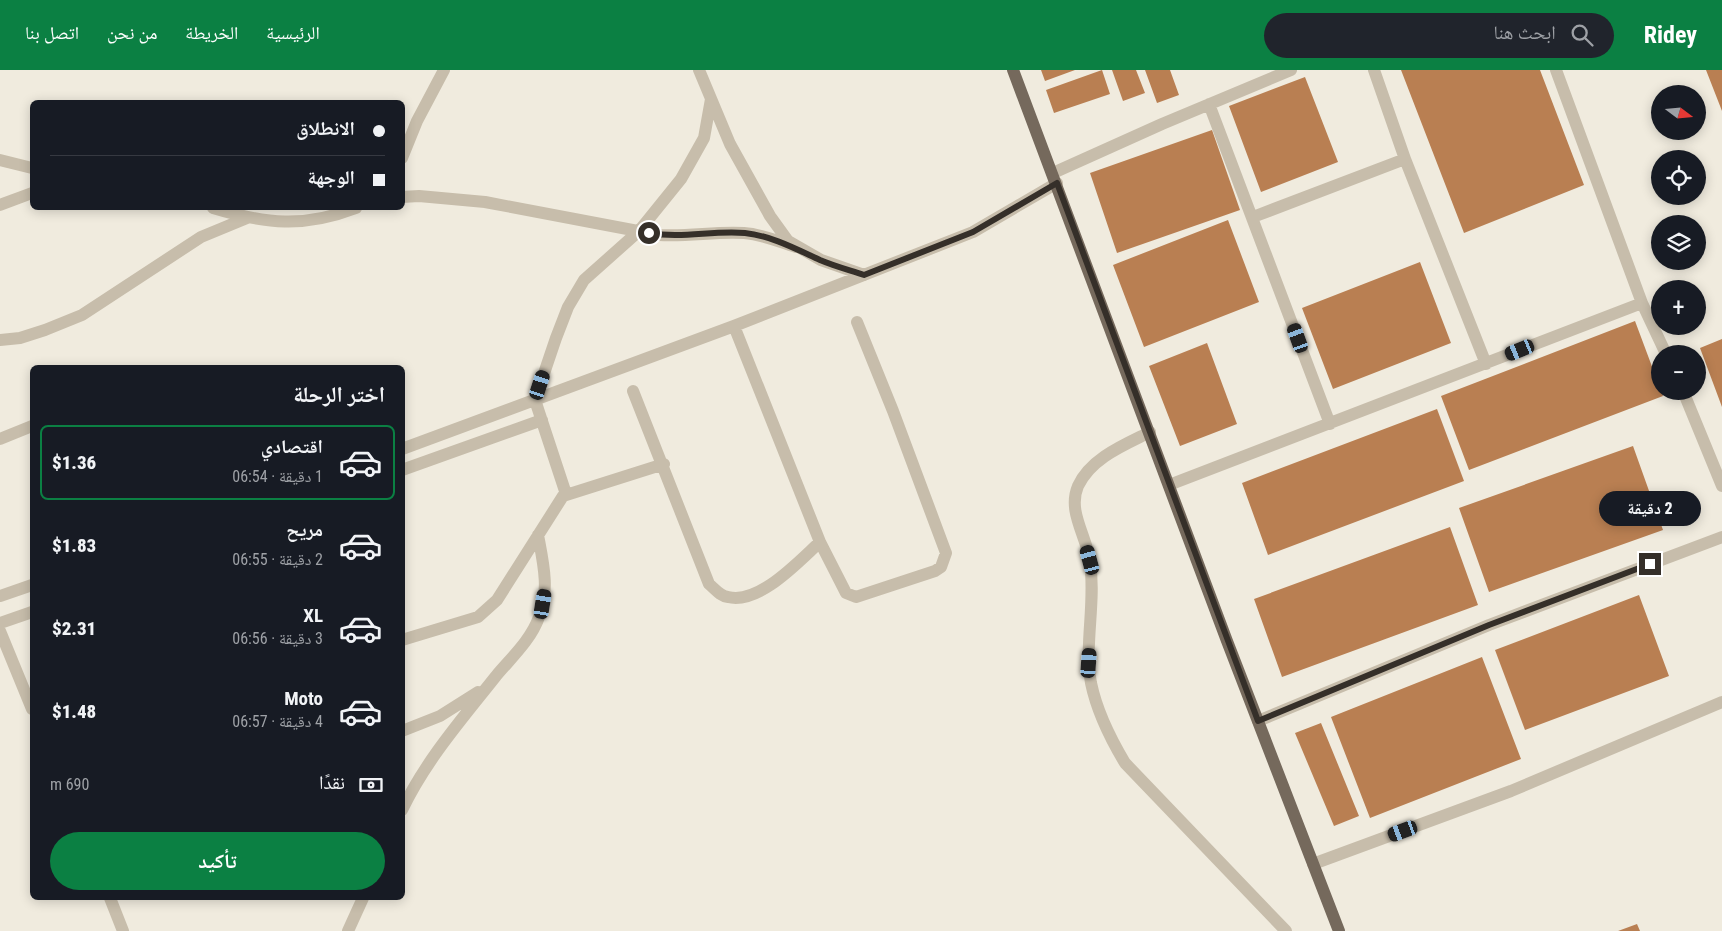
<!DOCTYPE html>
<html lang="ar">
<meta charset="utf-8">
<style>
:root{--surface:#171b24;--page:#20242c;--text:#f1f3f6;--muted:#9ea1a6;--line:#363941;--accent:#0b8043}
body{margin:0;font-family:"Roboto Condensed","Noto Naskh Arabic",sans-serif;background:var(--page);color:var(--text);direction:rtl;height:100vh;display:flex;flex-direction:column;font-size:19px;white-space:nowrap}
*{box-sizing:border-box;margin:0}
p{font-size:16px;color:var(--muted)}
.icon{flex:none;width:28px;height:28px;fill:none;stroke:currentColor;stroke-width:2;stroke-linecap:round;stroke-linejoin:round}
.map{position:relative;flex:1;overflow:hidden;direction:ltr}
.panel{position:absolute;left:30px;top:295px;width:375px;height:535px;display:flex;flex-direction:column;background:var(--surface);border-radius:8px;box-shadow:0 2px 12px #0003;direction:rtl}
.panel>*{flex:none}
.hud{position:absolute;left:30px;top:30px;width:375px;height:110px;border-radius:8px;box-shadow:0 2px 12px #0003;direction:rtl;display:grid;align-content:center;height:110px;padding:0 20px;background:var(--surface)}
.needle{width:32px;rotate:106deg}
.fabs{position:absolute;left:1651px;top:15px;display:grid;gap:10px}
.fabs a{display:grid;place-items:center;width:55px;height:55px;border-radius:50%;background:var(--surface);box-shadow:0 2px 12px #0003;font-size:25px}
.end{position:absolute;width:22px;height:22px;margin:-11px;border:6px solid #352f29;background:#fff;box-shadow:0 0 0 2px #fff}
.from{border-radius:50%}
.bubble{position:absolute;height:35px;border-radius:18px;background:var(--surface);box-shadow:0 2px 12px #0003;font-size:16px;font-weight:800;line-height:35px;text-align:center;direction:rtl}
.car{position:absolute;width:15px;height:30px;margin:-15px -8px;border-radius:6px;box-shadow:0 0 4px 1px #0007;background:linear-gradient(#222 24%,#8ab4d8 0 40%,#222 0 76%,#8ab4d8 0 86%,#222 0)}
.hud b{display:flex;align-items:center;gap:18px;height:48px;font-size:19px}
.hud b+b{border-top:1px solid var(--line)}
.hud i{width:12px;height:12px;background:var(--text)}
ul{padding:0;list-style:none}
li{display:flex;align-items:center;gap:15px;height:75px;margin:0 10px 8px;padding:0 10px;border:2px solid transparent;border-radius:8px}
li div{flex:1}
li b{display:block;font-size:19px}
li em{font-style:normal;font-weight:800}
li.current{border-color:var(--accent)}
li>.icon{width:45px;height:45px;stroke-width:1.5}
h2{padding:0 20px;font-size:22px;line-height:60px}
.pay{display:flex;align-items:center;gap:12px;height:55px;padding:0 20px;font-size:19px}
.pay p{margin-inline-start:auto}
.button{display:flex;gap:10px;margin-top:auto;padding:10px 20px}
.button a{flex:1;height:58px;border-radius:30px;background:var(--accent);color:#fff;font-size:20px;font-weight:800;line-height:58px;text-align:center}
header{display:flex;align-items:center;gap:30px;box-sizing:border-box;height:70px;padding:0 25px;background:var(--accent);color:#fff}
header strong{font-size:24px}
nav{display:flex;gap:28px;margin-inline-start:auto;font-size:18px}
.search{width:350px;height:45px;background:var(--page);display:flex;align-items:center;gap:12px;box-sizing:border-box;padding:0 18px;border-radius:28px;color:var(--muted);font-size:19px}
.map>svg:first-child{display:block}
.building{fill:#b97f52}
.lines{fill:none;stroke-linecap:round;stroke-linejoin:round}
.minor{stroke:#c7bdab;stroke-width:12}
.major{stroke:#75695c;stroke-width:12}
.route{stroke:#352f29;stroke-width:6}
</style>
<header>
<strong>Ridey</strong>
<div class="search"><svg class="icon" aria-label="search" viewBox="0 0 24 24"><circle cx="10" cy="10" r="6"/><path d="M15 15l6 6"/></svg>ابحث هنا</div>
<nav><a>الرئيسية</a><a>الخريطة</a><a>من نحن</a><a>اتصل بنا</a></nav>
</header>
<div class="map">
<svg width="1722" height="861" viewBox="0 0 1722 861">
<rect width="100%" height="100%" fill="#f0ebde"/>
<!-- building -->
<path class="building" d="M1041 0H1075L1045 11Z
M1102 0 1110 24 1054 43 1046 20Z
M1112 0H1136L1145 23 1123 31Z
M1145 0H1170L1179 25 1157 33Z
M1401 0H1540L1584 115 1464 163Z
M1706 0H1722V41Z
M1305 7 1338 92 1261 122 1229 36Z
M1212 60 1240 140 1117 183 1090 103Z
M1228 150 1259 232 1144 277 1113 195Z
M1420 192 1451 273 1333 319 1302 238Z
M1635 251 1663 326 1469 400 1441 326Z
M1722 269V337L1700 278Z
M1207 273 1237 354 1180 376 1149 296Z
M1437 339 1464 411 1268 485 1242 413Z
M1633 376 1663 460 1489 522 1459 438Z
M1450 457 1478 535 1282 607 1254 529Z
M1639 525 1669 606 1525 660 1495 580Z
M1482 587 1521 689 1370 748 1331 647Z
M1321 653 1359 746 1334 756 1295 663Z
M1637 854 1640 861H1618Z"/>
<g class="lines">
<!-- minor -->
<path class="minor" d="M699 0 730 74 770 146 788 171 821 190 864 205
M1374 0 1405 89 1486 294
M1556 0 1642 233 1666 284
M1209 34 1330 354
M402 88 417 51 444 0
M0 90 32 98
M1053 103 1162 54 1291 0
M402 127 419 126 485 132 659 165C689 167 716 161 744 163 762 164 779 172 796 177
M0 135 32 123
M213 138C266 154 304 158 356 138
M1253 147 1405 89
M734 256 820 472 846 523 856 527 935 501 941 497 946 483 893 341 857 252
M0 270 20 268 45 260 82 245 201 167 247 148
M633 321 709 514C715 519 720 526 728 527 759 535 799 491 820 472
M1683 321 1722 416
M1150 362C1124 375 1091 388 1078 416 1067 442 1087 466 1090 492 1096 533 1084 574 1091 613 1097 642 1110 668 1125 693L1286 861
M0 369 32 356
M402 379 734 256 973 162 1057 113
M402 400 542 350
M1169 415 1642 233
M566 424 535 330 556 268 568 237 584 210 639 161 681 109 704 68 711 29
M0 526 32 515
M0 553 32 542
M0 561 32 639
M402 570 478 547 497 530 563 426 664 394
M1258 651 1489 555 1722 467
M402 661 440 646 478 622
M402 740C426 690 462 649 496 606 511 588 531 570 539 547 550 520 543 492 538 465
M1313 794 1511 721 1722 632
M110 828 123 861
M348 861 363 828"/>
<!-- major -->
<path class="major" d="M1013 0 1227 571 1339 861"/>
</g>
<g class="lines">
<!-- route -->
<path class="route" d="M649 163C683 169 712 160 745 163 772 166 796 179 820 190 834 196 849 200 864 205L973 162 1057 113 1258 651 1489 555 1650 494"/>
</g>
</svg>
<div class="fabs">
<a><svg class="needle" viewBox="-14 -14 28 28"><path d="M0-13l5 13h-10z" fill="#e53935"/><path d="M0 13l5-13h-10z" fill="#9ea1a6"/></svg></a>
<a><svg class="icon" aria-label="locate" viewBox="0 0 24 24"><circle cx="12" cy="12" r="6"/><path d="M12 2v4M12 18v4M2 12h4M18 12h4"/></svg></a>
<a><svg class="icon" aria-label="layers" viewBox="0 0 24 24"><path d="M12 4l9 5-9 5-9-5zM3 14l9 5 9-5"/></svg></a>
<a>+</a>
<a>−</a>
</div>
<i class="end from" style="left:649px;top:163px"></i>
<i class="end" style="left:1650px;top:494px"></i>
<div class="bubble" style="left:1599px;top:421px;width:102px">2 دقيقة</div>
<i class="car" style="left:1298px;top:268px;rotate:340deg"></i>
<i class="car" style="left:1520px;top:280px;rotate:248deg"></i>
<i class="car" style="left:540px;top:315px;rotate:18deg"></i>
<i class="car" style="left:1090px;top:490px;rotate:345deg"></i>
<i class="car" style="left:543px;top:534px;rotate:9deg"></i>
<i class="car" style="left:1089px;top:593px;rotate:4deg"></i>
<i class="car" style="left:1403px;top:761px;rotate:250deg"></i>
<div class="hud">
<b><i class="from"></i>الانطلاق</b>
<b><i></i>الوجهة</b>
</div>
<section class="panel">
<h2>اختر الرحلة</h2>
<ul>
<li class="current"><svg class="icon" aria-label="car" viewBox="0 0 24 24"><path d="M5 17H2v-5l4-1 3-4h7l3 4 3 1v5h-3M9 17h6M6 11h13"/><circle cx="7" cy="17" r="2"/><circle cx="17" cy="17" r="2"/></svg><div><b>اقتصادي</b><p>1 دقيقة · 06:54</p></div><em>$1.36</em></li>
<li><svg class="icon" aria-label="car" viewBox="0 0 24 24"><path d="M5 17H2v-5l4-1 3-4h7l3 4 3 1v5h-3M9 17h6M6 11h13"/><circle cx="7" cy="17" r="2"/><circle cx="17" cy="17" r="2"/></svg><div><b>مريح</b><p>2 دقيقة · 06:55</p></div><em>$1.83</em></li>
<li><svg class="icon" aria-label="car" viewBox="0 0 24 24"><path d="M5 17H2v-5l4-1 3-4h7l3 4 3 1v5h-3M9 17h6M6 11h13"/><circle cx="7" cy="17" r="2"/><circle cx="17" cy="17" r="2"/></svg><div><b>XL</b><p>3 دقيقة · 06:56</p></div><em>$2.31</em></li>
<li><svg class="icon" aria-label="car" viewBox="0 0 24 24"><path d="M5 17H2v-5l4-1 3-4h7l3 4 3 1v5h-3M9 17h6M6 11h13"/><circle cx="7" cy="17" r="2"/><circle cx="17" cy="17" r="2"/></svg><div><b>Moto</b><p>4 دقيقة · 06:57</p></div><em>$1.48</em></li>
</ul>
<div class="pay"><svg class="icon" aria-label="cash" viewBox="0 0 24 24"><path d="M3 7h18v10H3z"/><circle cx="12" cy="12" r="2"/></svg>نقدًا<p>690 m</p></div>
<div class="button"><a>تأكيد</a></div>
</section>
</div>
